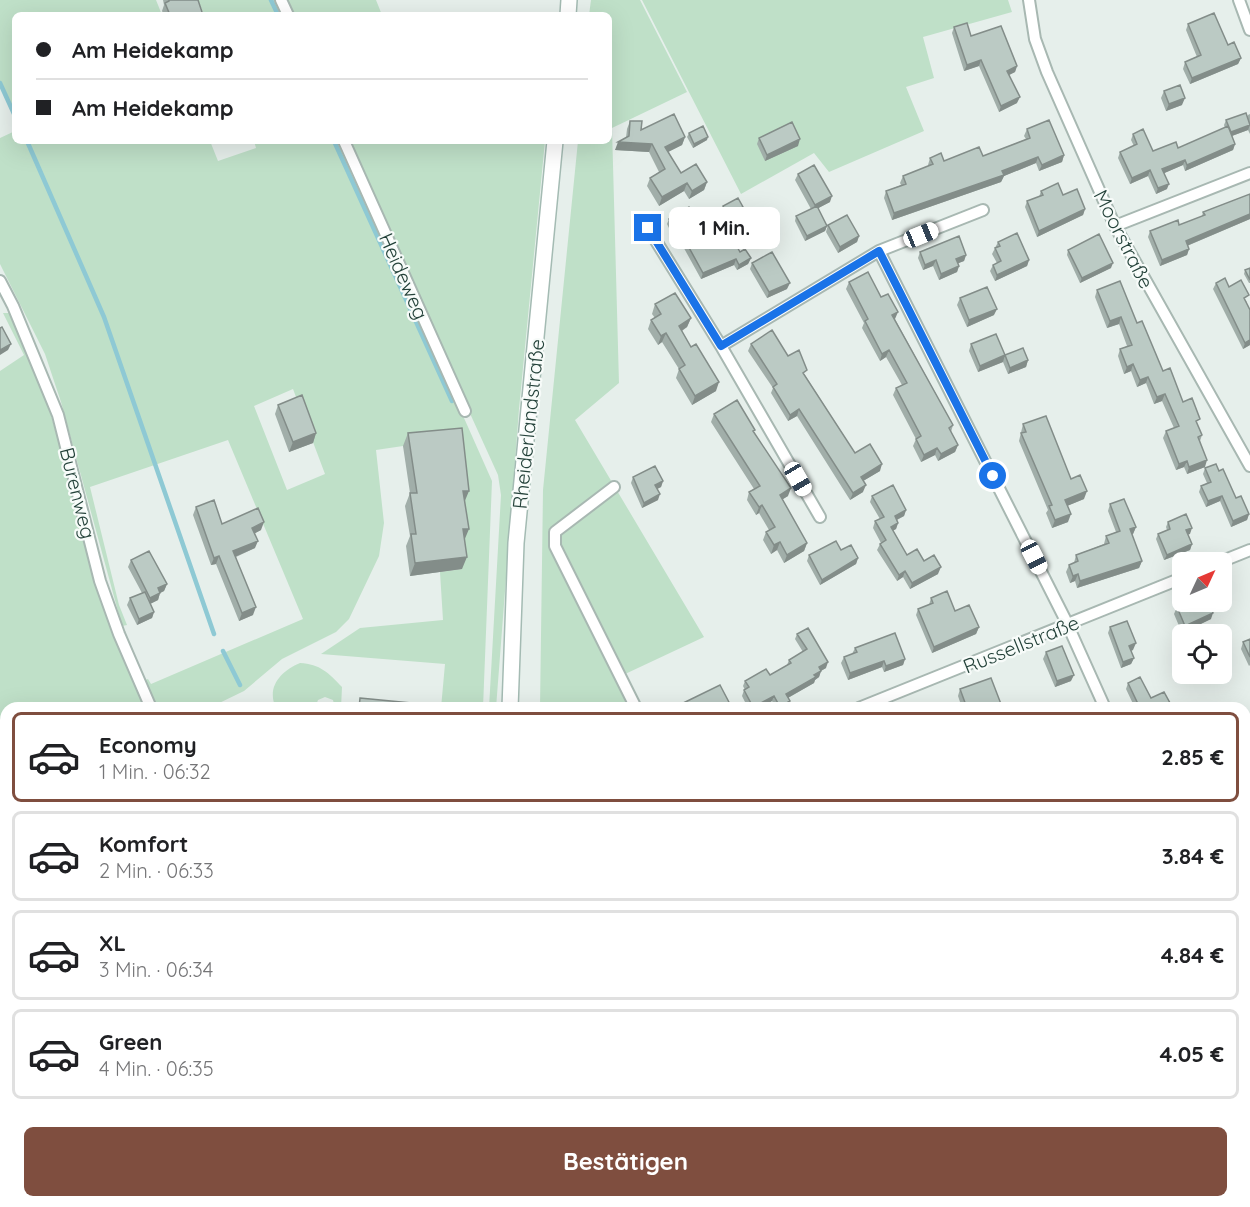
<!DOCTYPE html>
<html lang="de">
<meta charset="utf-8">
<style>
:root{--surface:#fff;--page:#f6f6f6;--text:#202124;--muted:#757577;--line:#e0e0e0;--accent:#7f4e3f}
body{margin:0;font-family:Quicksand,sans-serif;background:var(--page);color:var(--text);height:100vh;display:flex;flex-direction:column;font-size:22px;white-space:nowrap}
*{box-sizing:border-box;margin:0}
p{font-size:20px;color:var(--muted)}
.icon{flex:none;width:33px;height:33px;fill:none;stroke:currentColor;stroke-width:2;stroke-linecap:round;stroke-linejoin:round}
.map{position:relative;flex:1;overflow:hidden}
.side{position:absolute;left:0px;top:702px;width:1251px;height:506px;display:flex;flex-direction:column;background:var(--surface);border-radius:18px 18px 0 0;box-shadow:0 6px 24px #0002}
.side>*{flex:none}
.guide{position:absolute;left:12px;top:12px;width:600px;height:132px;border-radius:9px;box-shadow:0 6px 24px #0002;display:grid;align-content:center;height:132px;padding:0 24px;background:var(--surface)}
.needle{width:39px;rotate:46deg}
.controls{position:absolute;left:1172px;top:552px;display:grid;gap:12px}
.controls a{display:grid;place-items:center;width:60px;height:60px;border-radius:9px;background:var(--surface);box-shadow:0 6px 24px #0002;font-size:30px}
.end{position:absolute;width:27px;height:27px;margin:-14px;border:8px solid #1a73e8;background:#fff;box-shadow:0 0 0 3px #fff}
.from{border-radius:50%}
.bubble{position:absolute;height:42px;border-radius:9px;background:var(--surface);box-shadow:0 6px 24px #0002;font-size:20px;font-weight:700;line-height:42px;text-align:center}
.car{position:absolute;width:18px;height:36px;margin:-18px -9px;border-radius:8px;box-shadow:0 0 4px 2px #0007;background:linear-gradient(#fff 24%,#345 0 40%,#fff 0 76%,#345 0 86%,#fff 0)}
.guide b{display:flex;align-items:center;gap:21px;height:57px;font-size:22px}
.guide b+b{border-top:2px solid var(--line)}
.guide i{width:15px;height:15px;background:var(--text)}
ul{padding:10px 0 0;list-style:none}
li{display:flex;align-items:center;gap:18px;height:90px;margin:0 12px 9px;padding:0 12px;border:3px solid var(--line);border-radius:9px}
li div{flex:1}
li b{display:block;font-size:22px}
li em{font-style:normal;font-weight:700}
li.selected{border-color:var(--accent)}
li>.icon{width:54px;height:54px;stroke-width:1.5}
.button{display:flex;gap:12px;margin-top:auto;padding:12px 24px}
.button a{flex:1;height:69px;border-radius:9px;background:var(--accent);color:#fff;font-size:24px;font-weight:700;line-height:69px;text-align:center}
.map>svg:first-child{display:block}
.green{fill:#bfe0c8;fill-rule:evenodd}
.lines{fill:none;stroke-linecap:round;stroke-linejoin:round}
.stream{stroke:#8ec9d4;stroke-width:4.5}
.minor-casing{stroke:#a8b8b2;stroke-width:14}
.secondary-casing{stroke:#a4bbb3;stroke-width:18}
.minor{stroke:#fff;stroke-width:10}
.secondary{stroke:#fff;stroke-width:15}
.wall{fill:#a1aea9}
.shaded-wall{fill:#838d89}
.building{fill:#bbcac4;stroke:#838d89;stroke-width:1.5}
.route{stroke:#1a73e8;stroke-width:8}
.labels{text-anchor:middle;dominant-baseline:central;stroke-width:4.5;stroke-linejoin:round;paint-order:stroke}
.street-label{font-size:20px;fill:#24423a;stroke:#f7fbf9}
</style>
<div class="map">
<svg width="1250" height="1207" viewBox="0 0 1250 1207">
<rect width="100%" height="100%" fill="#e6efeb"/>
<!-- green -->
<path class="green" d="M0 0H156L162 15H15V116L0 83Z
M198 0H277L284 15H204Z
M283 0H376L382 15H290Z
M591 0H640L687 92 612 128 619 383 575 420 704 637 623 675 639 708H540L543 490 578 141H609V15H589Z
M642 0H1008L1012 12 923 37 934 78 906 87 924 131 829 172 814 153 741 194Z
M15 131V141H210L218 161 256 148 254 141H341L492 481 483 708H441L445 664 321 654 360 628 443 620 440 572 462 569 403 446 376 450 384 523 379 556 349 619 336 632 282 659 244 691 209 708H158L145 680 148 679 151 684 303 619 228 440 90 487 119 605 127 625 122 626 61 402 45 354 0 264V138ZM293 389 325 474 287 490 254 406Z
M346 141H545L519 409 496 708H489L501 495 498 475Z
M3 313H12L42 383 110 626 146 708H6V738L0 736V371L24 355Z
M300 663C320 664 329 673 342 687L341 708H335L333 700 325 697 318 700 315 708H276C266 687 281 671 300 663Z
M0 914 6 924V1161L0 1165Z
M23 1202H371L374 1207H27Z"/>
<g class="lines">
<!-- stream -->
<path class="stream" d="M271 0 278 15
M0 83 15 116
M27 141 104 317 214 634
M334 141 452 401
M223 651 240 685"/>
<!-- minor casing -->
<g class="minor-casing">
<path id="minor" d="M281 0 288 15
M1029 0 1035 39 1047 72 1115 226 1250 466
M1239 0 1250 30
M344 141 465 411
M1115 226 1250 173
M648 228 721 346
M879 251 1065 619 1105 708
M0 281 13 306 58 415 100 581 119 634 151 708
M614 487 555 532V546L636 708
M820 517 721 346 879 251 983 210
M1220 562 1250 550
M859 708 1182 578
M1245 996 1250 1006
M0 1177 6 1173
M377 1202 379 1207
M896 1202 899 1207
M1153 1202 1156 1207
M687 1207 696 1202"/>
</g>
<!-- secondary casing -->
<g class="secondary-casing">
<path id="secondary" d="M568 15 569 0
M510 708 516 543 555 141
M536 1202 537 1207"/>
</g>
<!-- minor -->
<use href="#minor" class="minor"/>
<!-- secondary -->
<use href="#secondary" class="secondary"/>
</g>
<!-- wall -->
<path class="wall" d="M163 0H198L203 15H164L162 11 164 5Z
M1188 24 1228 45 1241 58 1238 64 1190 84 1183 69 1185 62 1197 57 1186 30Z
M954 27 971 36 1017 66 1015 72 1009 75 1017 103 999 112 979 66 964 71 952 33Z
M1164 91 1182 105 1166 111 1161 98Z
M1250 114V134L1248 130 1232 136 1235 144 1233 150 1185 171 1183 165 1164 173 1167 189 1156 194 1148 176 1130 184 1118 158 1120 152 1134 146 1131 140 1133 134 1153 151 1178 148 1225 128 1224 125 1226 120 1247 117 1248 115Z
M630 121 641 130 685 137 682 145 668 152 681 173 707 182 704 190 689 199 684 191 659 206 647 186 650 178 659 172 649 152 615 150 626 138 627 129Z
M1027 129 1064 155 1062 162 1039 171 1036 163 1004 176 1001 182 892 220 884 198 886 191 901 185 900 183 903 176 928 166V165L930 158 944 161 983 156 1026 139 1024 136Z
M689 133 707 140 693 148 687 137Z
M759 138 798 146 765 161 757 144Z
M798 174 830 202 818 208 827 226 825 231 805 241 795 221 796 216 811 209 795 180Z
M1041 191 1063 195 1085 209 1083 215 1037 237 1025 207 1027 201 1039 197Z
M1250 194V219L1187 246 1189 249 1187 255 1160 266 1148 237 1150 231 1179 225 1202 216 1203 212Z
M723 206 743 207 742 211 727 219 721 210Z
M669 219 700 227 751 258 748 264 737 270 734 265 701 279 680 241 676 242 667 224Z
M828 225 859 236 857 242 838 253 826 232Z
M998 242 1029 260 1027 266 995 281 990 271 993 265 997 263 992 254Z
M1068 250 1111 268 1080 283 1067 255Z
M920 252 966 255 964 261 958 263 959 266 957 272 939 280 933 266 923 270 918 258Z
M752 263 787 289 767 298 750 269Z
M1250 268V283H1249L1244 274 1245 270Z
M849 282 881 297 895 319 953 425 951 432 958 445 955 452 938 461 935 455 921 462 913 446 916 439 893 395 896 388 902 385 886 357 880 361 862 328 864 323 846 289Z
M1216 283 1229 287 1247 302H1246L1250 310V345L1243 349 1213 289Z
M1097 290 1137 323 1163 371 1198 426 1202 435 1200 441 1205 467 1187 474 1184 467 1176 470 1163 438 1166 431 1174 428 1162 401 1154 404 1146 383 1137 387 1131 371 1124 374 1118 356 1120 349 1127 346 1119 324 1107 328 1095 297Z
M960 298 994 315 967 327 957 305Z
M655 304 691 318 687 327 682 331 716 391 692 405 676 378 679 369 662 342 658 345 648 329 651 320 655 318 652 314Z
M751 344 788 356 805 375 855 453 880 471 863 481V492L850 500 797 416 788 421 771 393 773 388 748 351Z
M971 344 1005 355 1028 360 1026 367 1008 374 1003 362 978 372 969 351Z
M278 405 316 433 313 443 289 452 275 414Z
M714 414 754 432 788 496 782 499 807 543 804 551 784 563 777 550 771 554 763 540 766 532 769 530 759 513 756 515 747 500 749 492 754 489 711 422Z
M1023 424 1071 479 1084 499 1067 506 1068 522 1052 528 1046 513 1048 510 1019 441Z
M408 433 465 502 464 541 462 569 410 576 406 546 410 536 405 506 410 493 403 446Z
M1205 468 1219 471 1236 498 1249 514 1247 520 1231 527 1220 501 1206 507 1199 492 1201 486 1207 483 1203 474Z
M633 477 663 481 661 487 657 489 658 500 642 508 631 483Z
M872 496 906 510 904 516 897 520 898 523 896 529 893 530 907 555 924 561 938 574 910 589 903 577 897 581 877 550 880 544 881 543 873 528 875 521 880 519 870 502Z
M1110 504 1136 527 1133 534 1132 535 1142 561 1139 568 1077 588 1075 581 1070 583 1066 572 1069 565 1074 563 1076 555 1104 544 1106 536 1116 532 1108 511Z
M196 507 222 524 261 530 255 533V548L236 557 253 615 239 621 216 564 211 565 193 515Z
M1168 522 1190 534H1188L1192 544 1190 550 1164 560 1156 539 1158 534 1167 530 1166 527Z
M841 550 858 558 856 564 820 585 807 561 809 555Z
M131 560 167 584 164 591 160 593 158 600 150 604 154 612 152 618 137 625 127 605 130 598 142 593 128 567Z
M931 598 955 611 979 627 976 634 932 653 916 615 918 609 929 605Z
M1177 607 1211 619 1182 633 1174 614Z
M1110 627 1133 650 1131 651 1134 658 1131 664 1121 668 1108 633Z
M797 634 826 668 821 671 819 677 815 680 814 683 788 698V707L786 708H776L772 701 760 708H748L742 696 744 690H745L743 686 745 681 770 675 787 665 789 660 803 652 795 639Z
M1250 639V665L1249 666 1241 649 1243 642Z
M855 648 905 659 903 665 884 672 882 667 848 680 841 663 844 657 852 654Z
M1046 652 1071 681 1055 687 1043 659Z
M1128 683 1151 698 1170 703 1168 708H1135L1126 689Z
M960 689 1001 704 1000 708H962L958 696Z
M1250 1055V1104L1245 1107V1083L1248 1081 1245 1076V1057Z
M739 1202H773L775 1204 774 1207H742Z
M834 1202H872L874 1205 881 1207H838Z
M1089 1202H1101L1092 1207Z
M1182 1202H1220L1223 1207H1185Z"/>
<!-- shaded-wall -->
<path class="shaded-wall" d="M1241 58 1238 64 1190 84 1192 78Z
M981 60 979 66 964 71 967 65Z
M1017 66 1015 72 1005 77 1007 71Z
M1020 97 1017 103 999 112 1001 106Z
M1185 98 1182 105 1166 111 1169 104Z
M1250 125 1248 130 1229 137 1231 132Z
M685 137 682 145 662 155 665 147Z
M708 137 707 140 693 148 694 144Z
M800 139 798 146 765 161 767 155Z
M618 142 652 144 649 152 615 150Z
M1235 144 1233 150 1185 171 1187 165Z
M1064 155 1062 162 1039 171 1042 165Z
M1038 157 1036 163 1004 176 1001 182 892 220 894 213Z
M1185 160 1183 165 1160 175 1162 169Z
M1150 170 1148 176 1130 184 1132 178Z
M707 182 704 190 689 199 692 191Z
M687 183 684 191 659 206 662 197Z
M1169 184 1167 189 1156 194 1158 188Z
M832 196 830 202 813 211 815 205Z
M743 207 742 211 727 219 728 216Z
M1085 209 1083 215 1037 237 1039 231Z
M1250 214V219L1184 247 1186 241Z
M827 226 825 231 805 241 807 236Z
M682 235 680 241 676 242 679 236Z
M859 236 857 242 838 253 840 247Z
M1189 249 1187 255 1160 266 1162 260Z
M966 255 964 261 954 265 956 259Z
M751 258 748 264 737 270 739 265Z
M736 259 734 265 701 279 703 273Z
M936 260 933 266 923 270 925 265Z
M1029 260 1027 266 995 281 997 275Z
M1113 263 1111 268 1080 283 1082 278Z
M959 266 957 272 939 280 941 274Z
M790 283 787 289 767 298 769 292Z
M997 309 994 315 967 327 969 320Z
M898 312 895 319 890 322 892 315Z
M1121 317 1119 324 1107 328 1110 321Z
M691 318 687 327 675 335 679 326Z
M666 333 662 342 658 345 661 336Z
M1250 340V345L1243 349 1245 343Z
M11 344 8 350 0 355V350Z
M889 350 886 357 880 361 882 354Z
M1005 355 1003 362 978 372 980 366Z
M1028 360 1026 367 1008 374 1010 368Z
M1133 364 1131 371 1124 374 1127 367Z
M1148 377 1146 383 1137 387 1140 380Z
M719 382 716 391 692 405 695 396Z
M1165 394 1162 401 1154 404 1157 397Z
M799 409 797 416 788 421 790 415Z
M316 433 313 443 289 452 293 442Z
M958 445 955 452 938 461 941 454Z
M937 448 935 455 921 462 924 455Z
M1207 460 1205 467 1187 474 1189 467Z
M1187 461 1184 467 1176 470 1179 464Z
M882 464 880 471 858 484 861 477Z
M663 481 661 487 653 491 655 485Z
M866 485 863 492 850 500 853 493Z
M791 488 788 496 777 503 780 495Z
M463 491H469L464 503Z
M1087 491 1084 499 1062 508 1065 500Z
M660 494 658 500 642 508 644 503Z
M1222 496 1220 501 1206 507 1208 501Z
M762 505 759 513 756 515 759 507Z
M906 510 904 516 892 522 895 516Z
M1071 514 1068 522 1052 528 1055 520Z
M1249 514 1247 520 1231 527 1233 521Z
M264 522 261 530 250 536 252 528Z
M898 523 896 529 889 533 891 527Z
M1136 527 1133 534 1127 537 1130 529Z
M1192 528 1190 534 1184 536 1186 530Z
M463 529H469L464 541Z
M258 541 255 548 230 559 233 551Z
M780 542 777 550 771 554 774 545Z
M807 543 804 551 784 563 787 555Z
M1192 544 1190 550 1164 560 1167 555Z
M219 556 216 564 211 565 214 558Z
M467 557 462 569 410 576 415 563Z
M858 558 856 564 820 585 822 580Z
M1142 561 1139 568 1077 588 1080 581Z
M941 567 938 574 910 589 912 583Z
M905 571 903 577 897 581 899 575Z
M1078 574 1075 581 1070 583 1073 576Z
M167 584 164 591 156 595 158 588Z
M160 593 158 600 148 605 150 598Z
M256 607 253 615 239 621 242 613Z
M154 612 152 618 137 625 139 619Z
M1213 613 1211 619 1182 633 1185 626Z
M979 627 976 634 932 653 934 647Z
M1136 643 1133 650 1127 652 1129 646Z
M1134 658 1131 664 1121 668 1123 662Z
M905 659 903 665 884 672 886 666Z
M1228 659 1226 665 1221 667V662Z
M884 661 882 667 848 680 850 673Z
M828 662 826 668 817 673 819 667Z
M821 671 819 677 815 680 814 683 784 700 786 694Z
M1074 675 1071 681 1055 687 1057 681Z
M774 696 772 701 760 708H753Z
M790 701 788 707 786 708H780V707Z
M1170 703 1168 708H1162V707Z
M1250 878V882L1245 885V880Z
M1250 1099V1104L1245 1107V1102Z
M1094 1202H1101L1092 1207Z"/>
<!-- building -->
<path class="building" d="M169 0H198L203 15H170L165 3 169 1Z
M1214 13 1228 45 1234 42 1241 58 1192 78 1185 62 1201 55 1188 24Z
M967 23 971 36 1001 26 1017 66 1007 71 1020 97 1001 106 981 60 967 65 954 27Z
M1180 85 1185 98 1169 104 1164 91Z
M1246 113 1250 125 1231 132 1226 120Z
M674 114 685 137 665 147 681 173 696 164 707 182 692 191 687 183 662 197 650 178 665 169 652 144 618 142 629 136 630 121H642L641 130Z
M1049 120 1064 155 1042 165 1038 157 1002 171 1004 175 894 213 886 191 906 184 903 176 933 164 930 158 941 153 944 161 979 147 983 156 1030 138 1027 129Z
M792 122 800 139 767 155 759 138Z
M703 126 708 137 694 144 689 133Z
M1228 126 1235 144 1187 165 1185 160 1162 169 1169 184 1158 188 1150 170 1132 178 1120 152 1137 144 1133 134 1143 129 1153 151 1176 142 1178 148Z
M814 165 832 196 815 205 798 174Z
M1058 183 1063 195 1077 189 1085 209 1039 231 1027 201 1043 195 1041 191Z
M1250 194V214L1186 241 1189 249 1162 260 1150 231 1178 220 1179 225 1205 215 1203 212Z
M738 198 743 207 728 216 723 206Z
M817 206 827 226 807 236 796 216Z
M689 207 700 227 720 216 740 252 745 249 751 258 739 265 736 259 703 273 682 235 679 236 669 219Z
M847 215 859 236 840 247 828 225Z
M1017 233 1029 260 997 275 993 265 1001 261 995 248 1000 246 998 242Z
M1099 234 1113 263 1082 278 1068 250Z
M959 236 966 255 956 259 959 266 941 274 936 260 925 265 920 252Z
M772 252 790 283 769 292 752 263Z
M1250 268V280L1245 270Z
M868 272 881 297 888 294 898 312 892 315 953 425 949 428 958 445 941 454 937 448 924 455 916 439 921 436 896 388 907 383 889 350 882 354 865 321 868 319 849 282Z
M1225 278 1229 287 1241 280 1249 295 1244 298 1250 310V340L1245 343 1216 283Z
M1120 281 1137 323 1142 321 1163 371 1170 368 1183 402 1192 398 1200 419 1196 421 1202 435 1198 437 1207 460 1189 467 1187 461 1179 464 1166 431 1179 426 1165 394 1157 397 1148 377 1140 380 1133 364 1127 367 1120 349 1132 345 1121 317 1110 321 1097 290Z
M987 287 997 309 969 320 960 298Z
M675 293 691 318 679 326 691 347 696 344 719 382 695 396 679 369 685 365 666 333 661 336 651 320 661 314 655 304Z
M2 327 11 344 0 350V328Z
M772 330 788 356 799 350 807 370 803 373 855 453 870 444 882 464 861 477 866 485 853 493 799 409 790 415 773 387 777 384 751 344Z
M996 334 1005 355 980 366 971 344Z
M1023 348 1028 360 1010 368 1005 355Z
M302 395 316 433 293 442 278 405Z
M737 400 755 430 753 431 791 488 780 495 807 543 787 555 780 542 774 545 766 532 775 527 762 505 759 507 749 492 760 486 714 414Z
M1046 416 1071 479 1080 475 1087 491 1065 500 1071 514 1055 520 1049 506 1052 505 1021 433 1026 432 1023 424Z
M462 428 469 491H463L469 529H463L467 557 415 563 411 534H416L410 493H417L408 433Z
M1216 464 1219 471 1223 469 1236 498 1241 496 1249 514 1233 521 1222 496 1208 501 1201 486 1211 482 1205 468Z
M655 466 663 481 655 485 660 494 644 503 633 477Z
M893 485 906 510 895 516 898 523 891 527 907 555 917 549 924 561 934 555 941 567 912 583 905 571 899 575 880 544 886 540 875 521 884 517 872 496Z
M1124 499 1136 527 1130 529 1142 561 1080 581 1078 574 1073 576 1069 565 1078 561 1076 555 1109 543 1106 536 1120 531 1110 504Z
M214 500 222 524 258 508 264 522 252 528 258 541 233 551 256 607 242 613 219 556 214 558 196 507Z
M1186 514 1192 528 1186 530 1192 544 1167 555 1158 534 1170 529 1168 522Z
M836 541 841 550 851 545 858 558 822 580 809 555Z
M149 551 167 584 158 588 160 593 150 598 131 560Z
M947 591 955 611 969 605 979 627 934 647 918 609 933 603 931 598Z
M145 592 154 612 139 619 130 598Z
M1188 602H1208L1213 613 1185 626 1177 607Z
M1127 621 1136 643 1129 646 1134 658 1123 662 1110 627Z
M808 628 828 662 819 667 821 671 814 675 816 677 786 694 790 701 780 707 774 696 753 707 744 690 749 687 745 681 766 669 770 675 791 663 789 660 807 649 797 634Z
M895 633 905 659 886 666 884 661 850 673 844 657 857 652 855 648Z
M1250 639V657L1243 642Z
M1062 646 1074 675 1057 681 1046 652Z
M1221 647H1222L1228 659 1221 662Z
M1140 677 1151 698 1164 692 1170 703 1162 707 1163 708H1140L1128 683Z
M991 678 1001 704 992 708H967L960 689Z
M720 685 732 708H673Z
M360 698 411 703V707L437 708H359Z
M924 703 926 708H910Z
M1250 815V837L1249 838 1250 840V878L1245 880V818Z
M1250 1055V1074L1245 1065V1057Z
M1250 1080V1099L1245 1102V1083Z
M745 1202H773L775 1204 770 1207H748Z
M841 1202H872L874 1205 878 1202 881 1207H849L846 1203 843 1205Z
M932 1202H954L957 1207H931L929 1203Z
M1188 1202H1220L1223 1207H1192Z"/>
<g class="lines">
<!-- route -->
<path class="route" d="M648 228 721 346 879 251 993 476"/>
</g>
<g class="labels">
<!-- street labels -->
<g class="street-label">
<text transform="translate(1124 239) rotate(63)">Moorstraße</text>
<text transform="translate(404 276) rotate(66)">Heideweg</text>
<text transform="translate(528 424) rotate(-84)">Rheiderlandstraße</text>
<text transform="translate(78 493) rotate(76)">Burenweg</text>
<text transform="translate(1021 644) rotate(-22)">Russellstraße</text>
</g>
</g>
</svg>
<div class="controls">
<a><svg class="needle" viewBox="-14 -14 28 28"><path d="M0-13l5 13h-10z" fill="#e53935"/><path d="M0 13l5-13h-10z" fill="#757577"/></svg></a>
<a><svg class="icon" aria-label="locate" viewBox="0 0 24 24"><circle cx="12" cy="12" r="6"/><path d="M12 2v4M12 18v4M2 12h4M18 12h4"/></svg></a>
</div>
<i class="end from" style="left:993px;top:476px"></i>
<i class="end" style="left:648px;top:228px"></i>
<div class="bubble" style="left:669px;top:207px;width:111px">1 Min.</div>
<i class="car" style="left:921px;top:235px;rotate:68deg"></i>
<i class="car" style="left:798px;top:479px;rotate:150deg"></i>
<i class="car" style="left:1034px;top:557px;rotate:153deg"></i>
<div class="guide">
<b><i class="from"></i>Am Heidekamp</b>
<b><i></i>Am Heidekamp</b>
</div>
<section class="side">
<ul>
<li class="selected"><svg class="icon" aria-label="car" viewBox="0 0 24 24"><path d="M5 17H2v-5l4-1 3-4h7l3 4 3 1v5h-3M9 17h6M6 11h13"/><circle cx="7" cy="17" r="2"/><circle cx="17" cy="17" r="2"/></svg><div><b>Economy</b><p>1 Min. · 06:32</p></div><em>2.85 €</em></li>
<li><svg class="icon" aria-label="car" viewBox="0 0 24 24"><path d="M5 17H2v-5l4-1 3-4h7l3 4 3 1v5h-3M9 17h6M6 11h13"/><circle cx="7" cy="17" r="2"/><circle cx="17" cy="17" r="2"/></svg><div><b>Komfort</b><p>2 Min. · 06:33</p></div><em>3.84 €</em></li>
<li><svg class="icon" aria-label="car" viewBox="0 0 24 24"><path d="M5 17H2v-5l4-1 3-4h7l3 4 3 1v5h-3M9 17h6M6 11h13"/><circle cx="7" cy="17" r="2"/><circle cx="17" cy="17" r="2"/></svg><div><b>XL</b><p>3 Min. · 06:34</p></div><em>4.84 €</em></li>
<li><svg class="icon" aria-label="car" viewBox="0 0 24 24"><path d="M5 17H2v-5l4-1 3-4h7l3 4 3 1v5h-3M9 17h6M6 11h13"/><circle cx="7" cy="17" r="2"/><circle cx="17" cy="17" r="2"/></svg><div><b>Green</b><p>4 Min. · 06:35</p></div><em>4.05 €</em></li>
</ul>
<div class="button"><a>Bestätigen</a></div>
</section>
</div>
